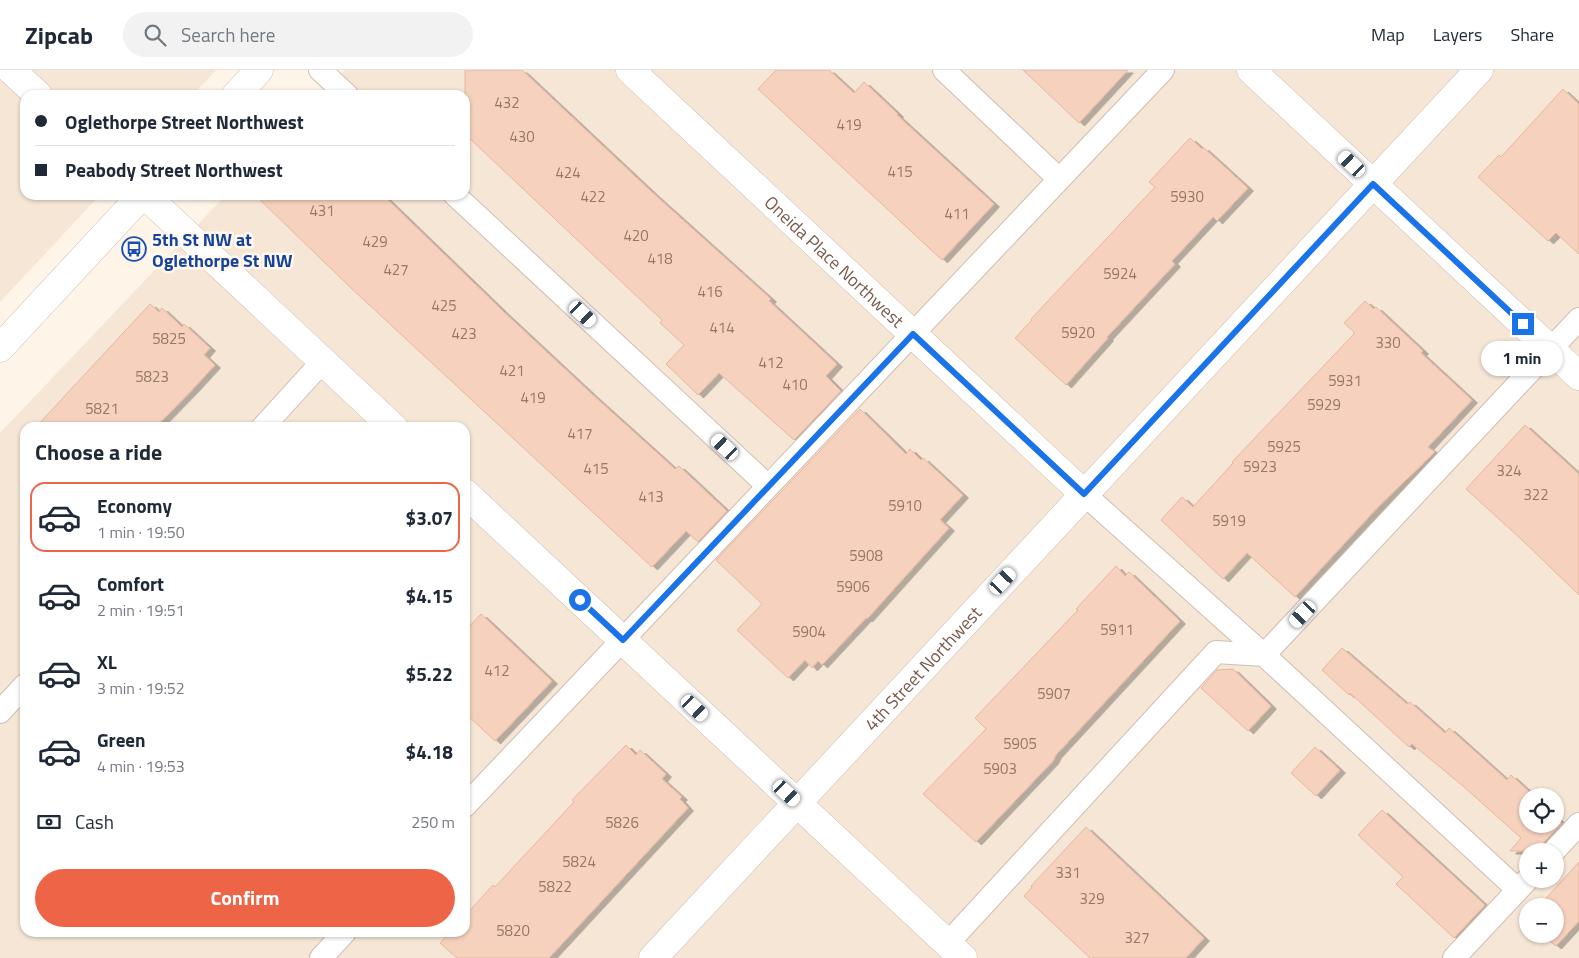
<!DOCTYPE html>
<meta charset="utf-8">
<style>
:root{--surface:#fff;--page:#f2f2f3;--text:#1f2937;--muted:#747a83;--line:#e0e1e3;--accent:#ed6447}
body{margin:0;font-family:"Titillium Web",sans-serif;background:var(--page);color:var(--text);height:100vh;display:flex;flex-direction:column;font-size:19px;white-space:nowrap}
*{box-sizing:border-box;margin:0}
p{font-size:16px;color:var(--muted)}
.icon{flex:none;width:28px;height:28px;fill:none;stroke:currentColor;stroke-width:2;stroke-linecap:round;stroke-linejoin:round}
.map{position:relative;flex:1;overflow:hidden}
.sheet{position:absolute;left:20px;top:352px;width:450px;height:515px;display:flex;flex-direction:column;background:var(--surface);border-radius:15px;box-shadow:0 1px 4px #0004}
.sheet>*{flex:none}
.guide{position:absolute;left:20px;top:20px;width:450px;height:110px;border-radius:15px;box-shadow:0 1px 4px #0004;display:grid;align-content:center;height:110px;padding:0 15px;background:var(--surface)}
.buttons{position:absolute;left:1519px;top:718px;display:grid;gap:10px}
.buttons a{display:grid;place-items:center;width:45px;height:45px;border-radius:50%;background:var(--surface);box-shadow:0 1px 4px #0004;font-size:25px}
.end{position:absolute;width:22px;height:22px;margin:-11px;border:6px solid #1a73e8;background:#fff;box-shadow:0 0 0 2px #fff}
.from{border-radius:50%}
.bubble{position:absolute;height:35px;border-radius:18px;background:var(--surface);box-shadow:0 1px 4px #0004;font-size:16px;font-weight:700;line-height:35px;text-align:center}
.car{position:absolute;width:15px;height:30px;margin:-15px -8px;border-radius:6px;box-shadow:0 0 4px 1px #0007;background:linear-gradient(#fff 24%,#345 0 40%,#fff 0 76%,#345 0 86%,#fff 0)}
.guide b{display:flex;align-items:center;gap:18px;height:48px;font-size:19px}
.guide b+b{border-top:1px solid var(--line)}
.guide i{width:12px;height:12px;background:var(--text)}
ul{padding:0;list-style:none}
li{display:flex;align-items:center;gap:15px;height:70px;margin:0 10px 8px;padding:0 5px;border:2px solid transparent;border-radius:15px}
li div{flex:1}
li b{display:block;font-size:19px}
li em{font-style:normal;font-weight:700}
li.selected{border-color:var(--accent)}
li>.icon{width:45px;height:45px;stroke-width:1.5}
h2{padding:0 15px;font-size:22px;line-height:60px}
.pay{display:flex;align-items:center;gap:12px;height:55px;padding:0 15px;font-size:19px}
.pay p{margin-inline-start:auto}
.button{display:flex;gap:10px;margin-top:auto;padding:10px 15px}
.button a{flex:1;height:58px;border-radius:30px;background:var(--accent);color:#fff;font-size:20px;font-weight:700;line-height:58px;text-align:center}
header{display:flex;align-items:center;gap:30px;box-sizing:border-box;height:70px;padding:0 25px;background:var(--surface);border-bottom:1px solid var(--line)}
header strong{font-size:24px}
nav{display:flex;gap:28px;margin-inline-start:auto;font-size:18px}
.search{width:350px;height:45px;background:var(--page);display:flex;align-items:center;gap:12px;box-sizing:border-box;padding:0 18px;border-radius:28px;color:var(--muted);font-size:19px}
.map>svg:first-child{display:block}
.residential{fill:#f6e6d6;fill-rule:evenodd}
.building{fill:#f5d1be;stroke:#e8b69d;filter:url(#shadow)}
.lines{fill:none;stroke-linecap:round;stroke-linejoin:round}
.service-casing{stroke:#d3bdaf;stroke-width:24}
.minor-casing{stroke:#d3bdaf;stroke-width:29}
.tertiary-casing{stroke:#d3bdaf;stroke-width:29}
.service{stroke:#fff;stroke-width:22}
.minor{stroke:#fff;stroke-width:28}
.tertiary{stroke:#fff;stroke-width:28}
.route{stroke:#1a73e8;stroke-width:6}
.labels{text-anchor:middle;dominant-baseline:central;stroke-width:5;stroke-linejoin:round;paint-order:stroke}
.number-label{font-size:15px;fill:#997767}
.transit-label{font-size:18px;font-weight:bold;fill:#164399;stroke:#fff8f0;text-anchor:start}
.street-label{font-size:18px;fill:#7a594a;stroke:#fff8f0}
</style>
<header>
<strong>Zipcab</strong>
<div class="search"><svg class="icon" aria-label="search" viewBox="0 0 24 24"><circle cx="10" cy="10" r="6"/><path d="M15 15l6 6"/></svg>Search here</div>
<nav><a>Map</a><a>Layers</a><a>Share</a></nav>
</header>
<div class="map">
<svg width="1579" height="888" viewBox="0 0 1579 888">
<defs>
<filter id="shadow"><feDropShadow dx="5.5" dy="3" stdDeviation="0" flood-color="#0004"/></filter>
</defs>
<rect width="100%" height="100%" fill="#fef4e8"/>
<!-- residential -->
<path class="residential" d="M0 0H216L193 25H25V125H100L0 232Z
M345 0H1579V888H0V363L226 125H465V25H321ZM25 358H465V862H25ZM1528 726H1555V754H1528ZM1528 781H1555V809H1528ZM1528 836H1555V864H1528Z"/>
<!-- building -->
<path class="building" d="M465 0H522L653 123 771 229 769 231 837 294 826 306 841 321 794 370 719 303 698 325 666 294 684 275 660 253 662 250 465 64Z
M776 0H829L854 23 864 12 898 44 897 45 994 134 942 190 758 19Z
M1023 0H1128L1079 53Z
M1563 19 1579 34V184L1556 163 1548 171 1478 107 1499 85 1501 87Z
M1190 68 1202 79 1203 77 1248 118 1217 151 1213 147 1172 191 1175 194 1107 267 1108 268 1066 315 1015 268 1032 250 1031 249 1155 117 1149 112Z
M255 125H383L505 243 593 325 675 399 679 396 727 441 698 472 686 461 652 497 351 218Z
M1365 231 1374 239 1376 237 1423 281 1421 283 1472 330 1428 377 1435 382 1379 436 1295 527 1247 483 1223 509 1161 450 1182 427 1193 437 1233 393 1232 392 1354 264V262L1344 253Z
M150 234 159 242 162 238 182 257 184 254 210 278 204 285 215 295 193 319 155 358H35Z
M860 339 906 384 910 379 921 390 923 388 963 425 940 450 949 458 867 549 866 548 822 595 818 591 812 598 805 590 788 608 737 560 762 534 716 490Z
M1525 355 1579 404V525L1521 469 1466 419Z
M1116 496 1125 506 1129 502 1180 551 1056 685 1053 691 976 772 923 724 986 659 975 648 1078 540 1076 539Z
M481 544 552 611 495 671 465 643V561Z
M1342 578 1407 634 1410 632 1445 663 1449 658 1507 710 1511 705 1534 726H1528V754H1555V746L1562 753 1544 772 1541 781H1510L1521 768 1463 716 1412 674 1409 677 1350 623 1349 625 1322 600Z
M1233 599 1271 636 1248 661 1201 618 1217 600Z
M626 675 636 685 640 680 666 704 662 709 682 727 680 729 688 738 549 888H457L440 873 450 862H465V846L493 815 495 817 574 732 572 730Z
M1315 677 1340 700 1316 726 1291 703Z
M1382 740 1485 835 1454 868 1396 814 1403 807 1358 765Z
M1086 757 1204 868 1186 888H1090L1024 826 1032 817 1031 816Z
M1579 792V851L1556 876 1541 864H1555V836H1539Z"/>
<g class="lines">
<!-- service casing -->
<g class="service-casing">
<path id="service" d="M320 0 347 25
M944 0 1059 109
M455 125 768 416
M262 358 323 291
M1084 424 1264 585 1518 820
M0 642 25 615
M465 736 1163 0
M1554 781 1579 754
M948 873 1216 582 1264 585 1579 249
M321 888 345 862
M1454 888 1528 809"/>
</g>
<!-- minor casing -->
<g class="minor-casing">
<g id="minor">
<path d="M11 0 38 25"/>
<path id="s1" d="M630 0 1084 424"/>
<path d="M1251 0 1579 306"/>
<path d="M145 125 394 358"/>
<path d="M465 423 963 888"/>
<path id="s2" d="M653 888 1479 0"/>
</g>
</g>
<!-- tertiary casing -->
<g class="tertiary-casing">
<path id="tertiary" d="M236 25 259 0
M0 278 142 125"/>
</g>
<!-- service -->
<use href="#service" class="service"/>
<!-- minor -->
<use href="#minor" class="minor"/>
<!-- tertiary -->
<use href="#tertiary" class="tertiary"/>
</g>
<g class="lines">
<!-- route -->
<path class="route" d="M580 530 623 570 913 264 1084 424 1373 114 1523 254"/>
</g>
<!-- icons -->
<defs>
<g id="bus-ring" transform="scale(1.25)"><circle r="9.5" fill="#fff8f0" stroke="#1a4fb4" stroke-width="1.5"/><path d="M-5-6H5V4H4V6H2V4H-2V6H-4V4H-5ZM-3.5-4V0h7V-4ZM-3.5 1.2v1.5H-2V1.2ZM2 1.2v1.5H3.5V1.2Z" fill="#1a4fb4"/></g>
</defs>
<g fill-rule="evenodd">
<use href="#bus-ring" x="134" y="179"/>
</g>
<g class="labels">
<!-- number labels -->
<g class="number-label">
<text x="507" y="32">432</text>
<text x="849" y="54">419</text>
<text x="522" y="66">430</text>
<text x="900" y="101">415</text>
<text x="568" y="102">424</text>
<text x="593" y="126">422</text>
<text x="1187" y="126">5930</text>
<text x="322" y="140">431</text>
<text x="957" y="143">411</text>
<text x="636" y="165">420</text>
<text x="375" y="171">429</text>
<text x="660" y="188">418</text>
<text x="396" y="199">427</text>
<text x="1120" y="203">5924</text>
<text x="710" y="221">416</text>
<text x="444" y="235">425</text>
<text x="722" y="257">414</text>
<text x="1078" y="262">5920</text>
<text x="464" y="263">423</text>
<text x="169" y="268">5825</text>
<text x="1388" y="272">330</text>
<text x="771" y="292">412</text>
<text x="512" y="300">421</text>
<text x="152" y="306">5823</text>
<text x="1345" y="310">5931</text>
<text x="795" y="314">410</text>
<text x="533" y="327">419</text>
<text x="1324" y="334">5929</text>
<text x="102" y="338">5821</text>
<text x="580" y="363">417</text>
<text x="1284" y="376">5925</text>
<text x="1260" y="396">5923</text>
<text x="596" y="398">415</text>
<text x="1509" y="400">324</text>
<text x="1536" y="424">322</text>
<text x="651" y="426">413</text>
<text x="905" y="435">5910</text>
<text x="1229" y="450">5919</text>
<text x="866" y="485">5908</text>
<text x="853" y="516">5906</text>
<text x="1117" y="559">5911</text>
<text x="809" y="561">5904</text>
<text x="497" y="600">412</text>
<text x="1054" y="623">5907</text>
<text x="1020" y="673">5905</text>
<text x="1000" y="698">5903</text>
<text x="622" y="752">5826</text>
<text x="579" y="791">5824</text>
<text x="1068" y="802">331</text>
<text x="555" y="816">5822</text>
<text x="1092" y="828">329</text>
<text x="513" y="860">5820</text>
<text x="1137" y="867">327</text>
</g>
<!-- transit labels -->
<g class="transit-label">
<text x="152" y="169">5th St NW at<tspan x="152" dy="21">Oglethorpe St NW</tspan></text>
</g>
<!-- street labels -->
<g class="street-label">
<text stroke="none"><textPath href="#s1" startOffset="280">Oneida Place Northwest</textPath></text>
<text stroke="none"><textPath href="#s2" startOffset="396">4th Street Northwest</textPath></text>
</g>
</g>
</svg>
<div class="buttons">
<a><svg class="icon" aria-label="locate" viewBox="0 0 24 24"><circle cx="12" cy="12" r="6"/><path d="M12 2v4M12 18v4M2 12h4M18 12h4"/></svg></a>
<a>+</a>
<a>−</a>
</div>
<i class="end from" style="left:580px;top:530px"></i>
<i class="end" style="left:1523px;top:254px"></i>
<div class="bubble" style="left:1481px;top:271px;width:82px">1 min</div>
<i class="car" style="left:1352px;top:94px;rotate:313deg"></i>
<i class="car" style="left:583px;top:244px;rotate:133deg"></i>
<i class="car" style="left:725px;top:377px;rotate:313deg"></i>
<i class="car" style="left:1003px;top:511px;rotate:43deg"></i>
<i class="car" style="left:1303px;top:544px;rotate:223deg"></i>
<i class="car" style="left:695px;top:638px;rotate:133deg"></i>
<i class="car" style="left:787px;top:723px;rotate:133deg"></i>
<div class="guide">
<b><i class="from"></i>Oglethorpe Street Northwest</b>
<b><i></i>Peabody Street Northwest</b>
</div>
<section class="sheet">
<h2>Choose a ride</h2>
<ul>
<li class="selected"><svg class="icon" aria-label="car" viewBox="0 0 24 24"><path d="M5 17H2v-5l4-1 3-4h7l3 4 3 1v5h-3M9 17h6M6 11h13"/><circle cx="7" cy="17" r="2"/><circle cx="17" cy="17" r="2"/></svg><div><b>Economy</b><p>1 min · 19:50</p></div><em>$3.07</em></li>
<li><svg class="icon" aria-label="car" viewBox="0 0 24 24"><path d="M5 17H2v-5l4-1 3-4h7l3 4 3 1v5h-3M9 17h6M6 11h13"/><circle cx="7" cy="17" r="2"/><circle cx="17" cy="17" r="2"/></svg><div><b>Comfort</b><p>2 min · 19:51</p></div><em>$4.15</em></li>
<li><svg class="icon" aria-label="car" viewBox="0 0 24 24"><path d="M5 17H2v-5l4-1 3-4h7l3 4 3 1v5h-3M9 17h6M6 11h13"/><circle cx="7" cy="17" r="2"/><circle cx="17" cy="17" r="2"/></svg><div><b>XL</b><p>3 min · 19:52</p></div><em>$5.22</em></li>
<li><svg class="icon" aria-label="car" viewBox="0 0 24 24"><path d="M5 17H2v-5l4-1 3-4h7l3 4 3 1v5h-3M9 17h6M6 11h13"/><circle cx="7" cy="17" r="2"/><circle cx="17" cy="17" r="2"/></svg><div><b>Green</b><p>4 min · 19:53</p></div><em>$4.18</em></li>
</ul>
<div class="pay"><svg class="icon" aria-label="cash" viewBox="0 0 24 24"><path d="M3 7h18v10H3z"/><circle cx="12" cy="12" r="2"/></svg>Cash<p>250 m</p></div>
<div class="button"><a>Confirm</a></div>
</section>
</div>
